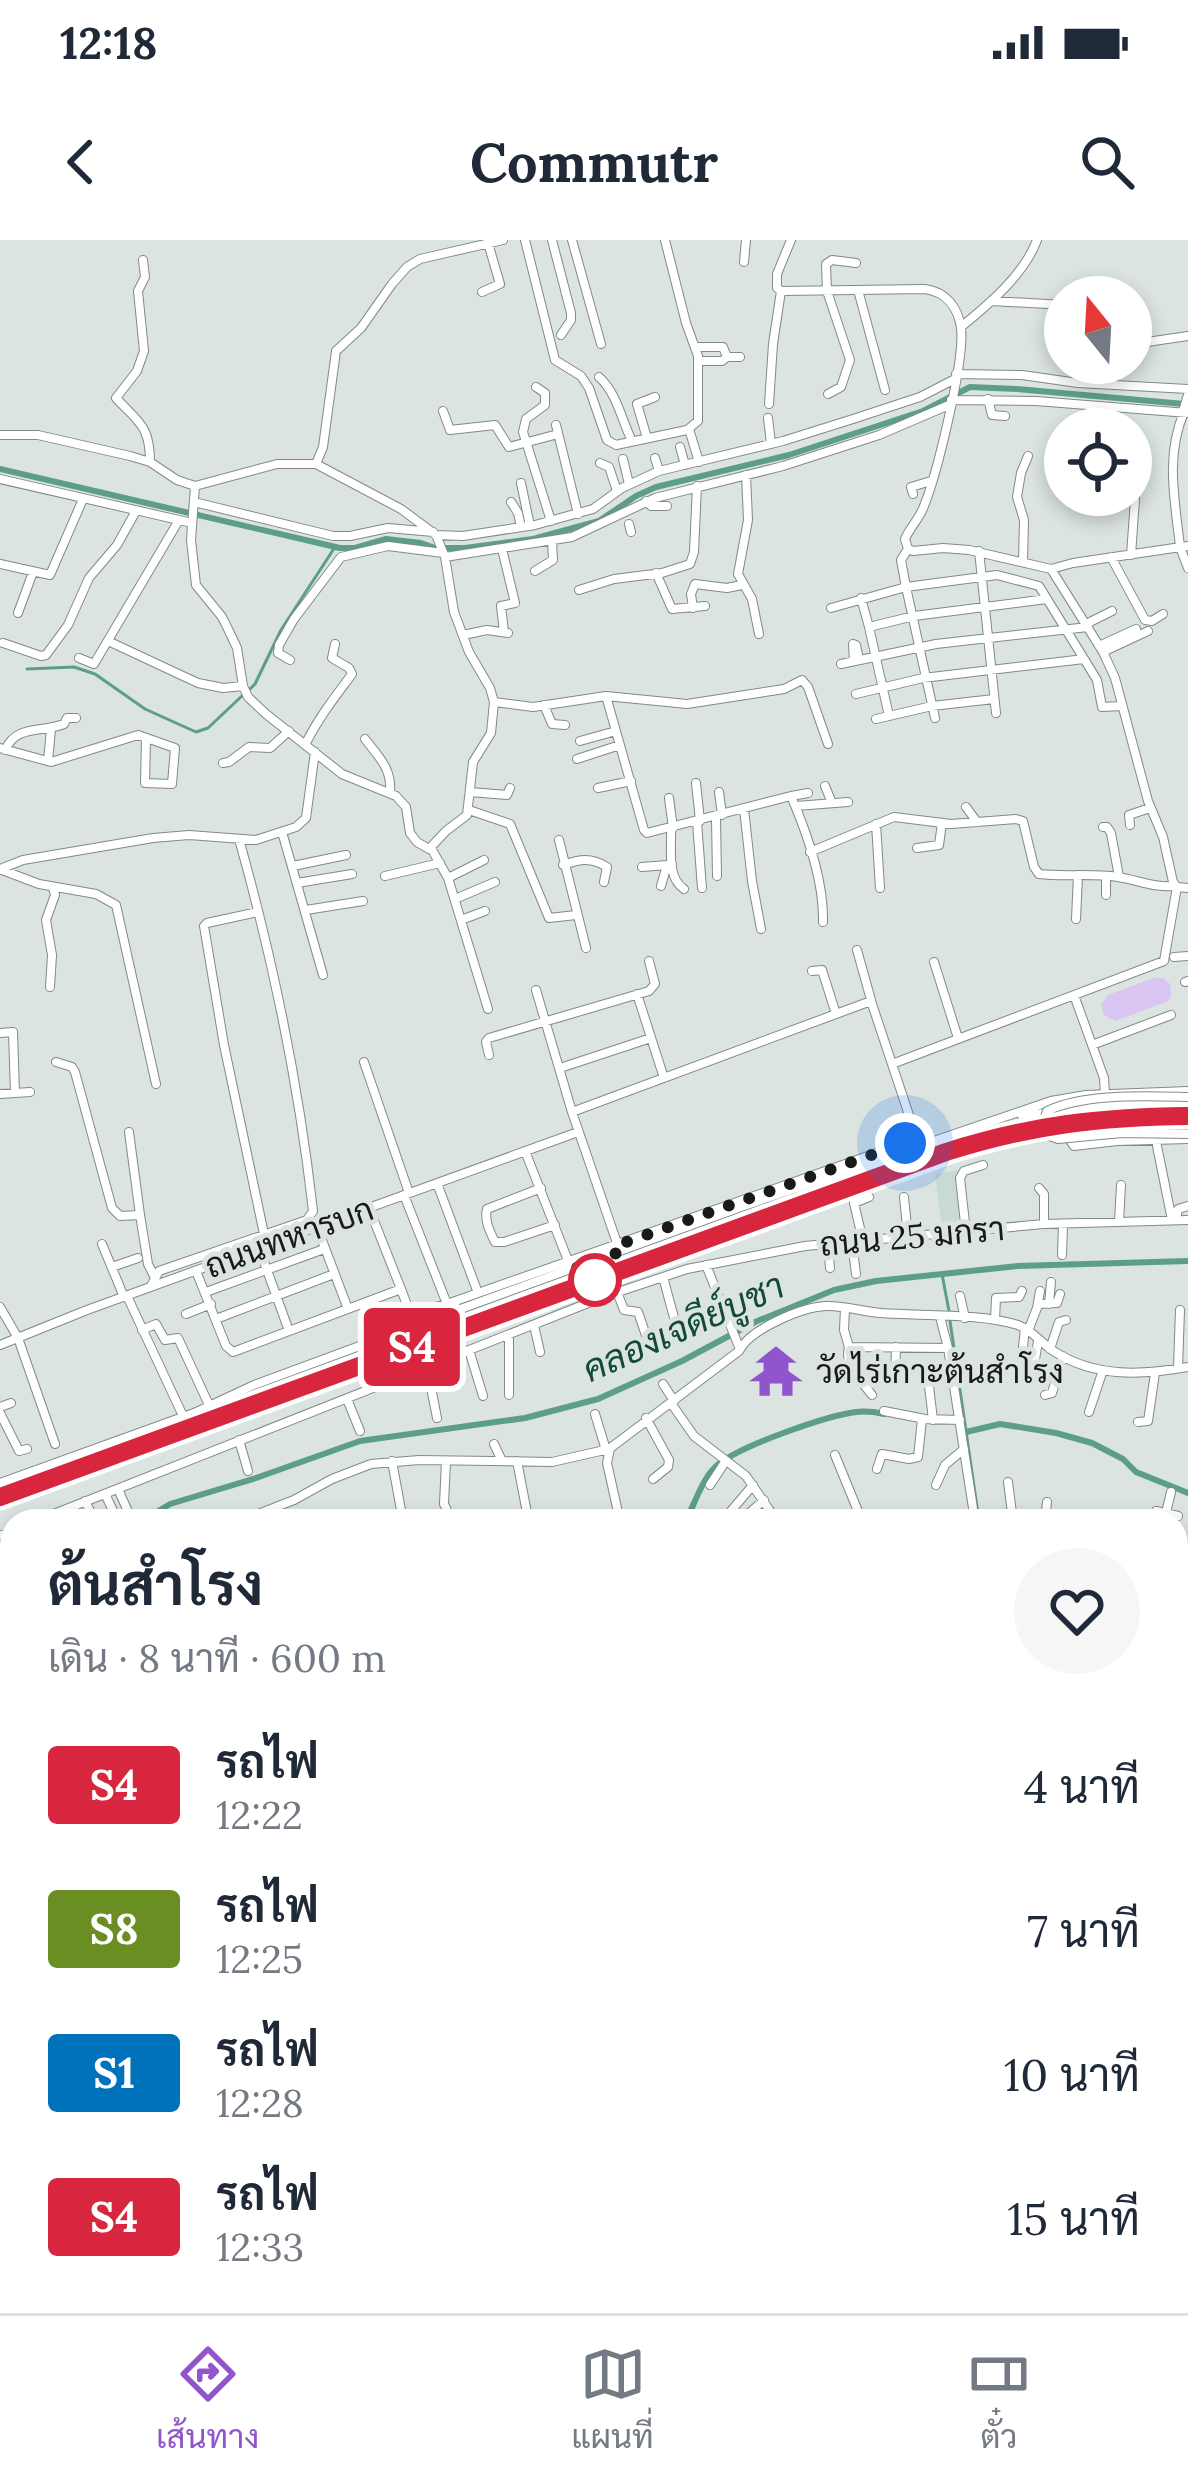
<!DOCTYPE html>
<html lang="th">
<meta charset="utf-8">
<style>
:root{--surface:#fff;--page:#f6f6f7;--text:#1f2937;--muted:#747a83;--line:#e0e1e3;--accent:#9055cc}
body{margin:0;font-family:Lora,Sarabun,serif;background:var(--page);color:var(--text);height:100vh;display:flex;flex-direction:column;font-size:45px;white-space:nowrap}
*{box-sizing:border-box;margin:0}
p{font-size:39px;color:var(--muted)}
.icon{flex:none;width:66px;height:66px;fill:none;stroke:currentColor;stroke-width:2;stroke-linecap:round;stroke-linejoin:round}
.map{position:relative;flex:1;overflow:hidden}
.details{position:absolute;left:0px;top:1269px;width:1188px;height:804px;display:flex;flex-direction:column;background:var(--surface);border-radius:36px 36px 0 0;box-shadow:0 6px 18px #0003}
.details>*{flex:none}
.badge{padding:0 24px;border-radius:9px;font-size:42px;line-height:78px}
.needle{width:78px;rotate:342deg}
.controls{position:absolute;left:1044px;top:36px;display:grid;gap:24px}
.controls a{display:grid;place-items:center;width:108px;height:108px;border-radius:50%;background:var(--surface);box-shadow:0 6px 18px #0003;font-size:60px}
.you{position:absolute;width:60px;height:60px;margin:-30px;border:9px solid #fff;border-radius:50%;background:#1a73e8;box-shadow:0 0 0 18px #1a73e833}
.map>.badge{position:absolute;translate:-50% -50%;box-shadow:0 0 0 6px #fff}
.round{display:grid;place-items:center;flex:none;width:126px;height:126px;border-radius:63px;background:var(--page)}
.overview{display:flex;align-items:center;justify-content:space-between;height:204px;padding:0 48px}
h1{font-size:57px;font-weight:700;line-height:90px}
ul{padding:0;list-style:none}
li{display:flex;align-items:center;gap:36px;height:144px;padding:0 48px}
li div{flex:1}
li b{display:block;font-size:45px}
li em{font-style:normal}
li .badge{min-width:132px;font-weight:700;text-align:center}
.status{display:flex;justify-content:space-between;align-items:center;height:84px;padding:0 60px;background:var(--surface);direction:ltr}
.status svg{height:33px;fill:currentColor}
header{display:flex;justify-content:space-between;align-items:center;height:156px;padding:0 48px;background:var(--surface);font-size:54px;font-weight:700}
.tab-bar{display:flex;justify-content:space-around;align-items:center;height:168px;border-top:3px solid var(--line);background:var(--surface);font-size:33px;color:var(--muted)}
.tab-bar a{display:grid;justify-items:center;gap:6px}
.tab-bar .current{color:var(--accent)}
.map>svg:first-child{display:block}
.built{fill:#c9dad3}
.garden{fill:#d8c5f2}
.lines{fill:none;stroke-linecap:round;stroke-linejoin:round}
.stream{stroke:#5d9e86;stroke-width:3}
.canal{stroke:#5d9e86;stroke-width:6}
.minor-casing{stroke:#828a87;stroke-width:10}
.major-casing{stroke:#828a87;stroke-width:14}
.highway-casing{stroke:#828a87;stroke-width:16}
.minor{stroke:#fff;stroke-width:8}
.major{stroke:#fff;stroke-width:10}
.highway{stroke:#fff;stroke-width:14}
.rail{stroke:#2e322f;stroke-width:3;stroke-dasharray:21 21;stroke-linecap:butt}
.minor-bridge-casing{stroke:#828a87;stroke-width:10;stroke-linecap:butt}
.minor-bridge{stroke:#fff;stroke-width:8}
.line-casing{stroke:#fff;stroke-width:27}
.line{stroke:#d7263d;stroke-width:18}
.walk{stroke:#171a18;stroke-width:12;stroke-dasharray:0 21.6}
.stop-dot{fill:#fff;stroke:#d7263d;stroke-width:6}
.labels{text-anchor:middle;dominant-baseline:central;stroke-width:10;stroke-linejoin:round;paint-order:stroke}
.street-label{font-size:33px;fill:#171a18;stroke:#dbe4e0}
.poi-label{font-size:33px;fill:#171a18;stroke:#dbe4e0;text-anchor:start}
.water-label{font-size:36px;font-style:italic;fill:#124938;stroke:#dbe4e0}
</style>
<div class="status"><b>12:18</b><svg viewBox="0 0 49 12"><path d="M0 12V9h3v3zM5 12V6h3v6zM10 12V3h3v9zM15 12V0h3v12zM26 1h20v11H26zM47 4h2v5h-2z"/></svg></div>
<header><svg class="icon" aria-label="back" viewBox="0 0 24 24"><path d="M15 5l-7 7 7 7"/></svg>Commutr<svg class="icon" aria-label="search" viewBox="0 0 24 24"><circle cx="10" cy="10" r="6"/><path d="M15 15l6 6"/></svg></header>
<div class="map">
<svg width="1188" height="2073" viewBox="0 0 1188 2073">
<rect width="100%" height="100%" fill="#dbe4e0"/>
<path class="built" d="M 1158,864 L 1188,865 L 1188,884 L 1146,882 L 1058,890 L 1013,897 L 910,929 L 632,1033 L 635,1043 L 553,1073 L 547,1065 L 534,1066 L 0,1263 L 0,1246 L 253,1149 L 738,972 L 810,949 L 922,906 L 991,883 L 1096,867 Z
M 957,930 L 964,987 L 942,989 L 935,934 Z"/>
<path class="garden" d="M 1153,738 L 1163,738 L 1170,744 L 1171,755 L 1168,761 L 1115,781 L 1104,775 L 1101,765 L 1108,755 Z"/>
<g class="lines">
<path class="stream" d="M 27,429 L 74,427 L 95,434 L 145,469 L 196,492 L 208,488 L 243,455
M 250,449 L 255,444 L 281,390 L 335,307
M 942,1034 L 949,1071
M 950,1081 L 979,1281
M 1176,1561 L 1188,1557
M 1096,2061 L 1099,2073"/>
<path class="canal" d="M 0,229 L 340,308 L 355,308 L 386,299 L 421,303 L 435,308 L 465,308 L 533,299 L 599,281 L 636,256 L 656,247 L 789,215 L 923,171 L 970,147 L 1017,149 L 1184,164
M 966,1192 L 1000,1184 L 1056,1193 L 1092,1203 L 1123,1219 L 1136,1232 L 1188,1253
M 142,1281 L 170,1264 L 256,1238 L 360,1201 L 525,1178 L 598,1159 L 682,1121 L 755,1082 L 834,1050 L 876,1041 L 1018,1026 L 1188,1021
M 686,1281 C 695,1263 703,1235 720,1223 C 744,1205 825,1176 856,1172 C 865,1171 875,1172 884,1174
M 0,1444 L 12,1424"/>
<g class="minor-casing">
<path id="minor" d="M 525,0 L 555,120 L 581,136 L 589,148 L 607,200 L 616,205 L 687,190 L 698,181 L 698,116 L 686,83 L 665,0
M 552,0 L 571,73 L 571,80 L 561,95
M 572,0 L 601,104
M 791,0 L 777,34 L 777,48 L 781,51 L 925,49 C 946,52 958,67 961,88 C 965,120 937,234 924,266 C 920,278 910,287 905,299 L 908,309 L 913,311 L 943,308 L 969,310 L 1051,329 L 1073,323 L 1188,306
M 143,20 L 145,37 L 138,51 L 144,111 L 137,131 L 116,158 C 138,182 150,185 150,222
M 744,22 L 746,0
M 858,50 L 885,150
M 482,52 L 500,44 L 488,3
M 991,61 L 1065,65
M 961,87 C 989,64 1024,35 1037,0
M 1143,87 L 1144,98 L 1147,102 L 1188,96
M 695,107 L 723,107 L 727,117 L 740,117
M 699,121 L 722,121 L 727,117
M 956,134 L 1022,135 L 1078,143 L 1188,149
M 599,137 C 617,153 621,179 632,201
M 536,147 L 545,153 L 545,165 L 526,179 L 523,192 L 551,281
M 828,154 L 841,147 L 850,120 L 827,51 L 826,24 L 832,20 L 856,23
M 988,159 L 992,175 L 1005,176
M 951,160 L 1036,161 L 1188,173
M 769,164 L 773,104 L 781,51
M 443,171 L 450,190 L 495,185 L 509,207 L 558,194
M 1183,171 L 1188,155
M 768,178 L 771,204
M 556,185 L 578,274
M 689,189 L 699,222
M 0,195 L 38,195 L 130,216 L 150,222 L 177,240 L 195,246 L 277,224 L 316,224 L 323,207 L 336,111 L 361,88 L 392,44 L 407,27 L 420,19 L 503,0
M 647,198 L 637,164 L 655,157
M 680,207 L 685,225
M 655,218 L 659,231
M 623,219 L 629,244
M 600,223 L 609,227 L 617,251
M 316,224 L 401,269 L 436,295 L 463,296 L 535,285 L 593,269 L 622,248 L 659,231 L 783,201 L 853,179 L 920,157 L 955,139
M 746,235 L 748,280 L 738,334 L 752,359 L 759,394
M 0,239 L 192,283
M 521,243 L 530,286
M 1131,245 L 1135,259 L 1131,315
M 195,246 L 191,300 L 196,345 L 222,377 L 229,391 L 237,408 L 243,446 L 248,457 L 266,474 L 342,534 L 396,556 L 406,567 L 410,593 L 417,602 L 429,609 L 446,591 L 467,575 L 473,522 L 491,493 L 494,462 L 490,448 L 469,412 L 454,372 L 445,317 L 436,295
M 913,254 L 911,247 L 931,241
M 646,261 L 651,266 L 667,266
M 194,262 L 333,296 L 350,296 L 388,288 L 433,292
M 511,262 L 518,273 L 521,287
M 629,284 L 631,292
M 1180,307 C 1175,260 1165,217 1184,172
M 1180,307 L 1188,328
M 502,309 L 515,363 L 501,366 L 504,392
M 979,311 L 996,473
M 445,317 L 572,297 L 655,258 L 783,226 L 879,195 L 949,165
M 1111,317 L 1145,380 L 1152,381 L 1163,374
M 1023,321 L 1024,280 L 1017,257 L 1021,233 L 1028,216
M 0,324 L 50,335 L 83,259
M 1051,329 L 1103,412 L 1115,438 L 1148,561 L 1163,597 L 1173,642 L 1177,647 L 1188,648
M 535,331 L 553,320 L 552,301
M 656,333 L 672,369 L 705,366
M 579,350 L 614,339 L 662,333 L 690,324 L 694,312 L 697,246
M 861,358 L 869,387
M 693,368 L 691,354 L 695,344 L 727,348 L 742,345
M 831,368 L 906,347 L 901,320 L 908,309
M 18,373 L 33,332
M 1086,384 L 1112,371
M 463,395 L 487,390 L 508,393
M 108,401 L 198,443 L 223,448 L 243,446
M 3,403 L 41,416 L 46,415 L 68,385 L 89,338 L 117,305 L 136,271
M 1099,406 L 1136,389
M 1103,412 L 1148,391
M 79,418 L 94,424 L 179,280
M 290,420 L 278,413 L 279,405 L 294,379 L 341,317 L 388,306 L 443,313
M 854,421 L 853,404 L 856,405 L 859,420
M 841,424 L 936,404 L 1088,387
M 856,454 L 923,438 L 1084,419
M 606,456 L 687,464 L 784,449 L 802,440 L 808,447 L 828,504
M 494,462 L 533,467 L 606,456 L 644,590 L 647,593 L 791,556 C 807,593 824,641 823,682
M 544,465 L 552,484 L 565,485
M 889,476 L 869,387 L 914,376 L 1047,359
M 935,478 L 906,347 L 997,335 L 1039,346 L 1097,440 L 1102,467 L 1122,466
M 876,479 L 932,466 L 994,459
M 365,499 C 379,517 392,529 390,552
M 580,501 L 616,491
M 306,503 C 319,477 335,457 352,434 L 349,428 L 332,418 L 335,404
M 0,508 L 51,522 L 138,495 L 175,508 L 172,544 L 145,543 L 146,498
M 5,510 C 17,484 41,493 64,484 L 67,478 L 76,478
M 577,519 L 620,505
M 48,521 L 51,489
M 223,523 L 229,522 L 249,507 L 270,508 L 289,491
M 696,543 L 700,581
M 825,546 L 832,563
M 598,548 L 631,541
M 470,552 L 507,555 L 510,548
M 719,552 L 722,575
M 791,556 L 808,553
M 669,558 L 673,588
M 796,566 L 848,562
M 966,567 L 977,582
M 744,569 L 752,641 L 761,689
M 469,570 L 510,584 L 549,678 L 576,675
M 716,578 L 717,636
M 697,582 L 702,648
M 876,584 L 880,648
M 1130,585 L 1129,575 L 1150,568
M 1103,587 L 1107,587 L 1111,593 L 1119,637
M 671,588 C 672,608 666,637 684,649
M 282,592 L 323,735
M 559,600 L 586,708
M 431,608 L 448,638 L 488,769
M 917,608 L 939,605 L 942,583
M 810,612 L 894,577 L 951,584 L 1016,579 L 1023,581 L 1034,627 L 1039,634 C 1065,637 1091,633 1118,637 C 1138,640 1154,648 1175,646
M 563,625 C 580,619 591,617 607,627 L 604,642
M 293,626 L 346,615
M 642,627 L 667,625
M 0,629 L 23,620 L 153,598 L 189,595 L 256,600 L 296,587 L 306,578 L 315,512
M 2,630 L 39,644 L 96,654 L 116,665 L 156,844
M 385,636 L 440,623
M 1106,636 L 1106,655
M 448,638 L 484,620
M 297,643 L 352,634
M 661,646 L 667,625 L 672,624
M 455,659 L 495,642
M 306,670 L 363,661
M 258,672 L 207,683 L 204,686 L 224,805 L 264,994
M 1076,679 L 1078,635
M 461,680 L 485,671
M 857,710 L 871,760
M 1174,717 L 1188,716
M 934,722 L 958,798
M 812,731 L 822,730 L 836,774
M 1185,742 L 1188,741
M 50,747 L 52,715 L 46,680 L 55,655 L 53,647
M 536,750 L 572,872 L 618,1006
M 637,754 L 664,838
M 1074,755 L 1104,838 L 1105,853
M 0,793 L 13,792 L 15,853
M 1092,805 L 1171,775
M 489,815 L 486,802 L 489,798 L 649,751 L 655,744 L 649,721
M 56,822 L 72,827 L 75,832 L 112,968 L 120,976 L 140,975 L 148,1024 L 155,1038
M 364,822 L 409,953
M 892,824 L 1164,721 L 1177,647
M 560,828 L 651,798
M 0,854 L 30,852
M 1022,876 L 1127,862 L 1188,861
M 1188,889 L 1073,893 L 1069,899 L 1074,906 L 1117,901 L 1188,899
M 129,892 L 140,975
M 1157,906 L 1172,980
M 525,911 L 569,1023
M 437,943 L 478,1053
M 541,948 L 487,969 C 484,980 490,992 495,1002 L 504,1002 L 555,985
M 1039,948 L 1044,954 L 1044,984
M 404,955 L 447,1064
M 904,957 L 908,997
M 369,968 L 401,1049
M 1176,980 L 1178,969 L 1188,966
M 1119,982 L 1121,945
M 317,987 L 348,1069
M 966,992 L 960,938 L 964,931 L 983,925
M 863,1001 L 854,963 L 869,957
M 852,1002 L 856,1034
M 102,1004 L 124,1057
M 828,1004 L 830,1028
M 259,1008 L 289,1091
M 1062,1015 L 1063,984
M 706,1025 L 739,1107
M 112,1027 L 138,1018
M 196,1031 L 226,1106 L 233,1112 L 401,1049 L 410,1073 L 447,1064 L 905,903 L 911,898 L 914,890 L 871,761 L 572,872
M 663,1037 L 676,1085
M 151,1046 L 159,1031 L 307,980 L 313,971 C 299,846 273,720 239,599
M 206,1052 L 324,1009
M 617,1052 L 624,1070 L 638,1072 L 649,1104
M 127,1056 L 183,1176
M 960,1056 L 965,1078
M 1038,1064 L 1057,1063 L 1060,1054
M 1049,1064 L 1051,1042
M 0,1067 L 18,1098 L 55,1204
M 845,1068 L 844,1090 L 849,1107 L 948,1108
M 186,1074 L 211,1064
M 940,1077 L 948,1108 L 975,1281
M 216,1079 L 334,1034
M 995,1080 L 996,1058 L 1019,1057 L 1022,1051
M 534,1085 L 540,1112
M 142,1090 L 156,1084 L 165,1100 L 178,1098 L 209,1165
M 1028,1091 L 1037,1068 L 1040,1051
M 509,1095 L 509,1155
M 0,1105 L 87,1070 L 578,892
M 849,1107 C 844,1127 861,1140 872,1155
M 1023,1107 L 1025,1088
M 1050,1109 L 1059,1082 L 1066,1080
M 469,1110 L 483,1156
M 427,1127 L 437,1178
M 1178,1128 L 1180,1070
M 1026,1137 L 1033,1132 L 1038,1101
M 895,1141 L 896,1107
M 663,1144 L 674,1161
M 929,1146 L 933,1180
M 1045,1155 L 1052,1153 L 1063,1116
M 347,1159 L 360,1191
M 671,1163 L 694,1196 L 746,1236 L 777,1281
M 0,1167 L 11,1163
M 884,1171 L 925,1179 L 960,1180
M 1089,1172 L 1103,1130
M 0,1173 L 19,1211 L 27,1209
M 595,1174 L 606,1210
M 646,1178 L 669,1220 L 668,1227 L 653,1239
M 1138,1182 L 1148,1181 L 1155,1133
M 239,1200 L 248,1231
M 494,1204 L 502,1221
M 610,1209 L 607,1223 L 620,1281
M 835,1215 L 862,1281
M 392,1221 L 403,1281
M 446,1221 L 444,1264 L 452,1281
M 517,1221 L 528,1278
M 877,1229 L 882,1214 L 909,1219 L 918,1217 L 922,1179
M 1008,1242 L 1013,1281
M 0,1243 L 194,1173 L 254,1145 L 411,1087 L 744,966 L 1051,861 L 1086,855 L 1188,851
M 710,1245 L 725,1222
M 936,1245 L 945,1225 L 964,1209
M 118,1249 L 130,1276
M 105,1254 L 118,1281
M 85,1261 L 95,1281
M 1156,1271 L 1178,1276
M 746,1276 L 764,1260
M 36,1281 L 606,1056 L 687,1029 L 805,1006 L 1044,984 L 1188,980
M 240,1281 L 294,1260 L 332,1239 L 371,1224 L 419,1220 L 552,1222 L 609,1209 L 739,1111 C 750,1089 802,1067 826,1066 C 844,1065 863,1072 881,1073 C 921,1076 980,1073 1018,1085 C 1032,1090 1042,1104 1055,1112 C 1096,1138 1143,1135 1188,1127
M 491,1281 L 501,1281
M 726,1281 L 731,1271 L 753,1245
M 1045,1281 L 1047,1262
M 1164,1281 L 1171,1252
M 2,1295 L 12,1305
M 1176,1397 L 1188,1398
M 0,1462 L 12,1467
M 1176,1502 L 1188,1498
M 0,1506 L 12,1520
M 1176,1529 L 1188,1527
M 1176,1539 L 1188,1535
M 2,1571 L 12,1560
M 9,1626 L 12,1627
M 0,1633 L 12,1645
M 0,1700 L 5,1710
M 1178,1804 L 1177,1780 L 1183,1768
M 0,1805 L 12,1812
M 0,1814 L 12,1820
M 1176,1835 L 1188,1831
M 0,1849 L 12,1836
M 1176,1864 L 1188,1860
M 1,1905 L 12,1902
M 1176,1943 L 1185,1943 L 1188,1958
M 1176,2003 L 1179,2023
M 171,2061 L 178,2073
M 286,2061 L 295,2073
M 595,2061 L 609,2073
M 706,2061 L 711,2073
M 1007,2061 L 1008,2073
M 1157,2061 L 1159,2073
M 10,2066 L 14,2073
M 46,2073 L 68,2061
M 81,2073 L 105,2061
M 123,2073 L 146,2061
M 180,2073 L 202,2061
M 471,2073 L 475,2061
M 659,2073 L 661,2072
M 762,2073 L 801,2061"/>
</g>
<g class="major-casing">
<path id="major" d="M 0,1718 L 12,1716
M 204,2073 L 225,2061
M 268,2073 L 287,2061"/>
</g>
<g class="highway-casing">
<path id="highway" d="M 1176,1697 L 1188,1695
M 1176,1713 L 1188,1712
M 220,2073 L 240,2061
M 251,2073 L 270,2061"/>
</g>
<use href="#minor" class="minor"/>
<use href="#major" class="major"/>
<use href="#highway" class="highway"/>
<path class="rail" d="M 0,1257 L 946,912 C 1031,885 1100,877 1188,876"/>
<g class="minor-bridge-casing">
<path id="minor-bridge" d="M 1188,857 C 1147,856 1084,853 1047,871 L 1042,885 L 1047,895 L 1058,899 L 1122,893 L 1188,894"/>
</g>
<use href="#minor-bridge" class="minor-bridge"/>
</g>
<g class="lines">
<g class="line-casing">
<path id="line" d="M 0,1257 L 946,912 C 1031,885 1100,877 1188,876"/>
</g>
<use href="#line" class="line"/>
<path class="walk" d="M 595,1040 L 576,1027 L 620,1012 L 618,1005 L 905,903"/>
</g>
<defs>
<g id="temple-bare" transform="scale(4.14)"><path d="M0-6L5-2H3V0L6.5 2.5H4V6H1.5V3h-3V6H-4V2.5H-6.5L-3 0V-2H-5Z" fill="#9055cc" stroke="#dbe4e0" stroke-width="2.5" paint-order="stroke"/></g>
</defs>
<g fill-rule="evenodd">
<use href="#temple-bare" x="776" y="1131"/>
</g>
<circle class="stop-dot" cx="595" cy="1040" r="24"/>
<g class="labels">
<g class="street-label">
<text transform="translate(912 996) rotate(-5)">ถนน 25 มกรา</text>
<text transform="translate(289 997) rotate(-20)">ถนนทหารบก</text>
</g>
<g class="poi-label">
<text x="816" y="1131">วัดไร่เกาะต้นสำโรง</text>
</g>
<g class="water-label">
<text transform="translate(683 1087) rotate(-24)">คลองเจดีย์บูชา</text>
</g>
</g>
</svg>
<div class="controls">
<a><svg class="needle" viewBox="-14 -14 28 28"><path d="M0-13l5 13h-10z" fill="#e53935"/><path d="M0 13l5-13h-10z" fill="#747a83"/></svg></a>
<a><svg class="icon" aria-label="locate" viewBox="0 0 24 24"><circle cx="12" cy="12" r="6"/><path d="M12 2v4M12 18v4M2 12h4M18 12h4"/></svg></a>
</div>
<div class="you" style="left:905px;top:903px"></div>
<b class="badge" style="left:412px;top:1107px;background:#d7263d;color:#fff">S4</b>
<section class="details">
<div class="overview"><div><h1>ต้นสำโรง</h1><p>เดิน · 8 นาที · 600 m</p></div><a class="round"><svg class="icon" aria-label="heart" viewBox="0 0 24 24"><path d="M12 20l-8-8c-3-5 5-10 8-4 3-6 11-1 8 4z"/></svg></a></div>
<ul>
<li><span class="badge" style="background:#d7263d;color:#fff">S4</span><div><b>รถไฟ</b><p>12:22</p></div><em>4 นาที</em></li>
<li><span class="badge" style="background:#6b8e23;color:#fff">S8</span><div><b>รถไฟ</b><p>12:25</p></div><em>7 นาที</em></li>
<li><span class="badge" style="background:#0072bc;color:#fff">S1</span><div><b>รถไฟ</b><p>12:28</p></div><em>10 นาที</em></li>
<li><span class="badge" style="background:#d7263d;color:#fff">S4</span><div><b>รถไฟ</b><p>12:33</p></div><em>15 นาที</em></li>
</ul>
</section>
</div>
<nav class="tab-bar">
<a class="current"><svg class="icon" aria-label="directions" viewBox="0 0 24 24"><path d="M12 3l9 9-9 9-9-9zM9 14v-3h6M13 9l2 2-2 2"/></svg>เส้นทาง</a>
<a><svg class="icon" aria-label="map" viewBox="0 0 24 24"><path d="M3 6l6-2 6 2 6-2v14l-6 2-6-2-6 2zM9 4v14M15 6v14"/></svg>แผนที่</a>
<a><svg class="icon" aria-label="tickets" viewBox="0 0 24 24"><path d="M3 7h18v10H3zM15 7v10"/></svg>ตั๋ว</a>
</nav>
